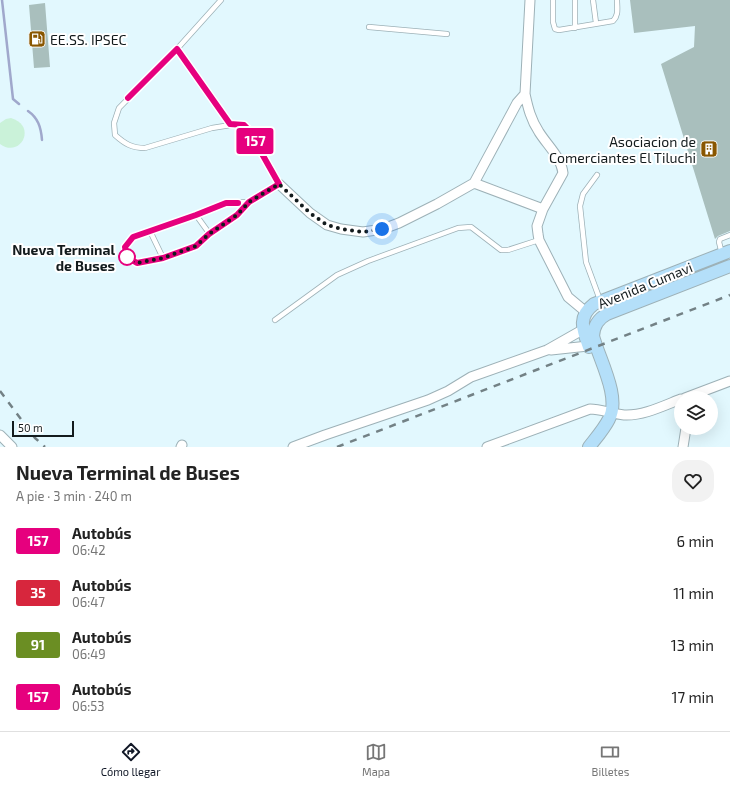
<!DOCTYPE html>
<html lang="es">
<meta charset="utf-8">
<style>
:root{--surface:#fff;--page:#f2f2f2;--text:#222;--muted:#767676;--line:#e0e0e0;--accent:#111827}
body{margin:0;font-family:"Exo 2",sans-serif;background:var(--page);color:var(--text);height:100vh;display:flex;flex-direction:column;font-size:15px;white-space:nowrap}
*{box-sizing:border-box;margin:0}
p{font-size:13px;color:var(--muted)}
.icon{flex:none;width:22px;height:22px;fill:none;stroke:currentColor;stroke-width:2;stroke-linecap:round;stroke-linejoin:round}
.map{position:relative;height:447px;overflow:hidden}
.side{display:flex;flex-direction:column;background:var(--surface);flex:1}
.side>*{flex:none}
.badge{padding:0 8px;border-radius:3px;font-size:14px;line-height:26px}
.fabs{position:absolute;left:674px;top:391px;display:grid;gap:8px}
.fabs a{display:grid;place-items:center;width:44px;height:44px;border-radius:50%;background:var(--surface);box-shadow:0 4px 16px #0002;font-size:20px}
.scale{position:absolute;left:12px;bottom:10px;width:62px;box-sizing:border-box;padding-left:4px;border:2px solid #131b1d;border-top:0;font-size:11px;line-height:14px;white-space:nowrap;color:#131b1d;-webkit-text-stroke:3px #fff;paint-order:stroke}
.you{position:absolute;width:20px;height:20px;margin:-10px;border:3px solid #fff;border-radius:50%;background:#1a73e8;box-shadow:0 0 0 6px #1a73e833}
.map>.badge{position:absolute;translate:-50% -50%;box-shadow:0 0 0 2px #fff}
.round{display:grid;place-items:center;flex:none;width:42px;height:42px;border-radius:16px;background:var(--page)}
.head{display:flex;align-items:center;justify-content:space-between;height:68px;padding:0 16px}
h1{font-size:19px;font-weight:700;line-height:30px}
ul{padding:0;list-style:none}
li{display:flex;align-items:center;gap:12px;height:52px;padding:0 16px}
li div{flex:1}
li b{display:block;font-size:15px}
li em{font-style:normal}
li .badge{min-width:44px;font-weight:700;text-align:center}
.dock{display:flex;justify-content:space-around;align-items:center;height:56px;border-top:1px solid var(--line);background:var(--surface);font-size:11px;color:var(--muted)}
.dock a{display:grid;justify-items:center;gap:2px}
.dock .active{color:var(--accent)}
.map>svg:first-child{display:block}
.green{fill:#caf2d9}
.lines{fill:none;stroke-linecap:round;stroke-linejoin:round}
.stream{stroke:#a0a8cc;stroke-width:2.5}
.building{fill:#a9bfbd}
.lane-casing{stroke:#9db1b7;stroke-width:6}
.street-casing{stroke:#9db1b7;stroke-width:11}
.secondary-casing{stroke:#9db1b7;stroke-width:14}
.lane{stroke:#fff;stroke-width:4.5}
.street{stroke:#fff;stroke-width:9}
.secondary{stroke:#b4dff9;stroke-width:12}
.rail{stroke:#738185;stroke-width:2.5;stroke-dasharray:7 7;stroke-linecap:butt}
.line-casing{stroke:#fff;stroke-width:9}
.line{stroke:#e6007e;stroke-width:6}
.walk{stroke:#131b1d;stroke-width:4;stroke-dasharray:0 7.2}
.stop-dot{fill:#fff;stroke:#e6007e;stroke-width:2}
.labels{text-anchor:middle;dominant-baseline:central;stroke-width:4;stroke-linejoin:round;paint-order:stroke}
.poi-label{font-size:14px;fill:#131b1d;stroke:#fff;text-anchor:start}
.stop-label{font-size:14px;font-weight:bold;fill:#131b1d;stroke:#fff;text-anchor:end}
.street-label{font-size:14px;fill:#131b1d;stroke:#fff}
</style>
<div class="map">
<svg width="730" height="447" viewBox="0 0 730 447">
<rect width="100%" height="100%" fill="#e2f8fe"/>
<path class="green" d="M 11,118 C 38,126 20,159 0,144 L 0,123 L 6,119 Z"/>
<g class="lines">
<path class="stream" d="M 2,0 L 13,99 L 19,104
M 28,111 C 38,118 41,127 42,140"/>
</g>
<path class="building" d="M 630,0 L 730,0 L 730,231 L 718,236 L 715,239 L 661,64 L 694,47 L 695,26 L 634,33 Z
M 45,3 L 50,67 L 34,68 L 29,5 Z"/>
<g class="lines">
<g class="lane-casing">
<path id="lane" d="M 221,0 L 177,49 L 119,108 L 114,123 L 115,135 C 125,144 132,148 145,148 L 212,128 L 237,124 L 244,125 L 248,129 L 279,184 L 249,202 L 237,215 L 209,233 L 196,246 L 163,258 L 137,263 L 127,257 L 125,247 L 133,237 L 196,215 L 226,203 L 249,202
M 553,0 L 553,22 L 555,29 L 559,30 L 613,21 C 619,15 617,8 617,0
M 575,0 L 575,28
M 593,0 L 596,23
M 369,27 L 447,34
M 177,49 L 230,124
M 597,175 L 583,194 L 580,206 L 586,262 L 600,300
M 196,215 L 209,233
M 150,231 L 163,258
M 722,254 L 719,242 L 720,239 L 730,235
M 275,320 L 337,275 L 368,261 L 458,228 L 471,227 L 501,250 L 508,250 L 539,240"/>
</g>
<g class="street-casing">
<path id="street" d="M 525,94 C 528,108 531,120 539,132 C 547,145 561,157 563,173 L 543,209 L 537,226 L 538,234 L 539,240 L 568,297 L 586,312
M 474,183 L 543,209
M 279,184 L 310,213 L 327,225 L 341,229 L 363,232 L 383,229 L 399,223 L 437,204 L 474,183 L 517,103 L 525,94 L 530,0
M 551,350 L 588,346
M 685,398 L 730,381
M 0,435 L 12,447
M 181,447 L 182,445
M 293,447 L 325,435 L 428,400 L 448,391 L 471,377 L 547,350 L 584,329
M 487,447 L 590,409 C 601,409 612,414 624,415 C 643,416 663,406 681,399
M 683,447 L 686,428"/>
</g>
<g class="secondary-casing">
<path id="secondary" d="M 589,347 C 583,330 577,317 594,304 L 730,251
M 589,447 C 596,438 604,429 609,419 C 621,397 599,359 593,336 C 594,325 598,319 607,314 L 730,266"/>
</g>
<use href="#lane" class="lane"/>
<use href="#street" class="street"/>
<use href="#secondary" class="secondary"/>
<path class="rail" d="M 0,391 L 35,438 L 45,447
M 337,447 L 730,295"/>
</g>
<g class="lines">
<g class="line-casing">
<path id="line" d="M 128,98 L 177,49 L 230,124 L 244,125 L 248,129 L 279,184 L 249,202 L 237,215 L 209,234 L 196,246 L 163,258 L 137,263 L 127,257 L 125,247 L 133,237 L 196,215 L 226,203 L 238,203"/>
</g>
<use href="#line" class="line"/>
<path class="walk" d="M 127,257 L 137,263 L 163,258 L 196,246 L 209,234 L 237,215 L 249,202 L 279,184 L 310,213 L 327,225 L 341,229 L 363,232 L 382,229"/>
</g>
<defs>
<g id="fuel-square" transform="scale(0.9)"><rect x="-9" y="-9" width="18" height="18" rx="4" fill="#895600" stroke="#fff"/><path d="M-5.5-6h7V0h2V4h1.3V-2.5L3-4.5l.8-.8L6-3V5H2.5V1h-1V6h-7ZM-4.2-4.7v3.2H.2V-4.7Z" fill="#fff"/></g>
<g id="building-square" transform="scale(0.9)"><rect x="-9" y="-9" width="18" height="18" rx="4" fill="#895600" stroke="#fff"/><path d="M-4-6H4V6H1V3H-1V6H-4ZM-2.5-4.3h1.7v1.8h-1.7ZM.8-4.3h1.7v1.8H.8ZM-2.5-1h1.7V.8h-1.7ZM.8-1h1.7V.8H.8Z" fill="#fff"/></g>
</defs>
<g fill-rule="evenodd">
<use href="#fuel-square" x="37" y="39"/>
<use href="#building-square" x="709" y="149"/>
</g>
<circle class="stop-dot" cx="127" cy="257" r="8"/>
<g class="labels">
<g class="poi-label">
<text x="50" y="39">EE.SS. IPSEC</text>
<text x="696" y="141" text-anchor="end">Asociacion de<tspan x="696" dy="16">Comerciantes El Tiluchi</tspan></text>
</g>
<g class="stop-label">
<text x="115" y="249">Nueva Terminal<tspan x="115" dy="16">de Buses</tspan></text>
</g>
<g class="street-label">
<text transform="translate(645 285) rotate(-22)">Avenida Cumavi</text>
</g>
</g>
</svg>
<div class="fabs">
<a><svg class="icon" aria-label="layers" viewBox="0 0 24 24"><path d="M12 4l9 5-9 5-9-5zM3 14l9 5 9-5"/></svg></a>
</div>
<div class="scale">50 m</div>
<div class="you" style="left:382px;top:229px"></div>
<b class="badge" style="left:255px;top:141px;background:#e6007e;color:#fff">157</b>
</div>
<section class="side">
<div class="head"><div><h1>Nueva Terminal de Buses</h1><p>A pie · 3 min · 240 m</p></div><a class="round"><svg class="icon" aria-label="heart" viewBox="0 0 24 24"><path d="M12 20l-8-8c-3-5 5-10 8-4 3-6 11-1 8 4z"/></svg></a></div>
<ul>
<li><span class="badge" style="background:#e6007e;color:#fff">157</span><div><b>Autobús</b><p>06:42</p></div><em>6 min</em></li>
<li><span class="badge" style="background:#d7263d;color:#fff">35</span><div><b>Autobús</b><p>06:47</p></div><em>11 min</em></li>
<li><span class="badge" style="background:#6b8e23;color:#fff">91</span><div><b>Autobús</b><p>06:49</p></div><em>13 min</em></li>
<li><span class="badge" style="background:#e6007e;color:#fff">157</span><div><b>Autobús</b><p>06:53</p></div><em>17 min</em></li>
</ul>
</section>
<nav class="dock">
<a class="active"><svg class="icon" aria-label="directions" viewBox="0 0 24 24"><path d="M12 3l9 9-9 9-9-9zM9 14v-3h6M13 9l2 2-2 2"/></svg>Cómo llegar</a>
<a><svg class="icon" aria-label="map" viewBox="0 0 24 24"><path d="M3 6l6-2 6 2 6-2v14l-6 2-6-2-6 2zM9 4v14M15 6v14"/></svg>Mapa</a>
<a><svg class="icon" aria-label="tickets" viewBox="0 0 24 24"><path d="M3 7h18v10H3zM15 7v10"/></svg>Billetes</a>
</nav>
